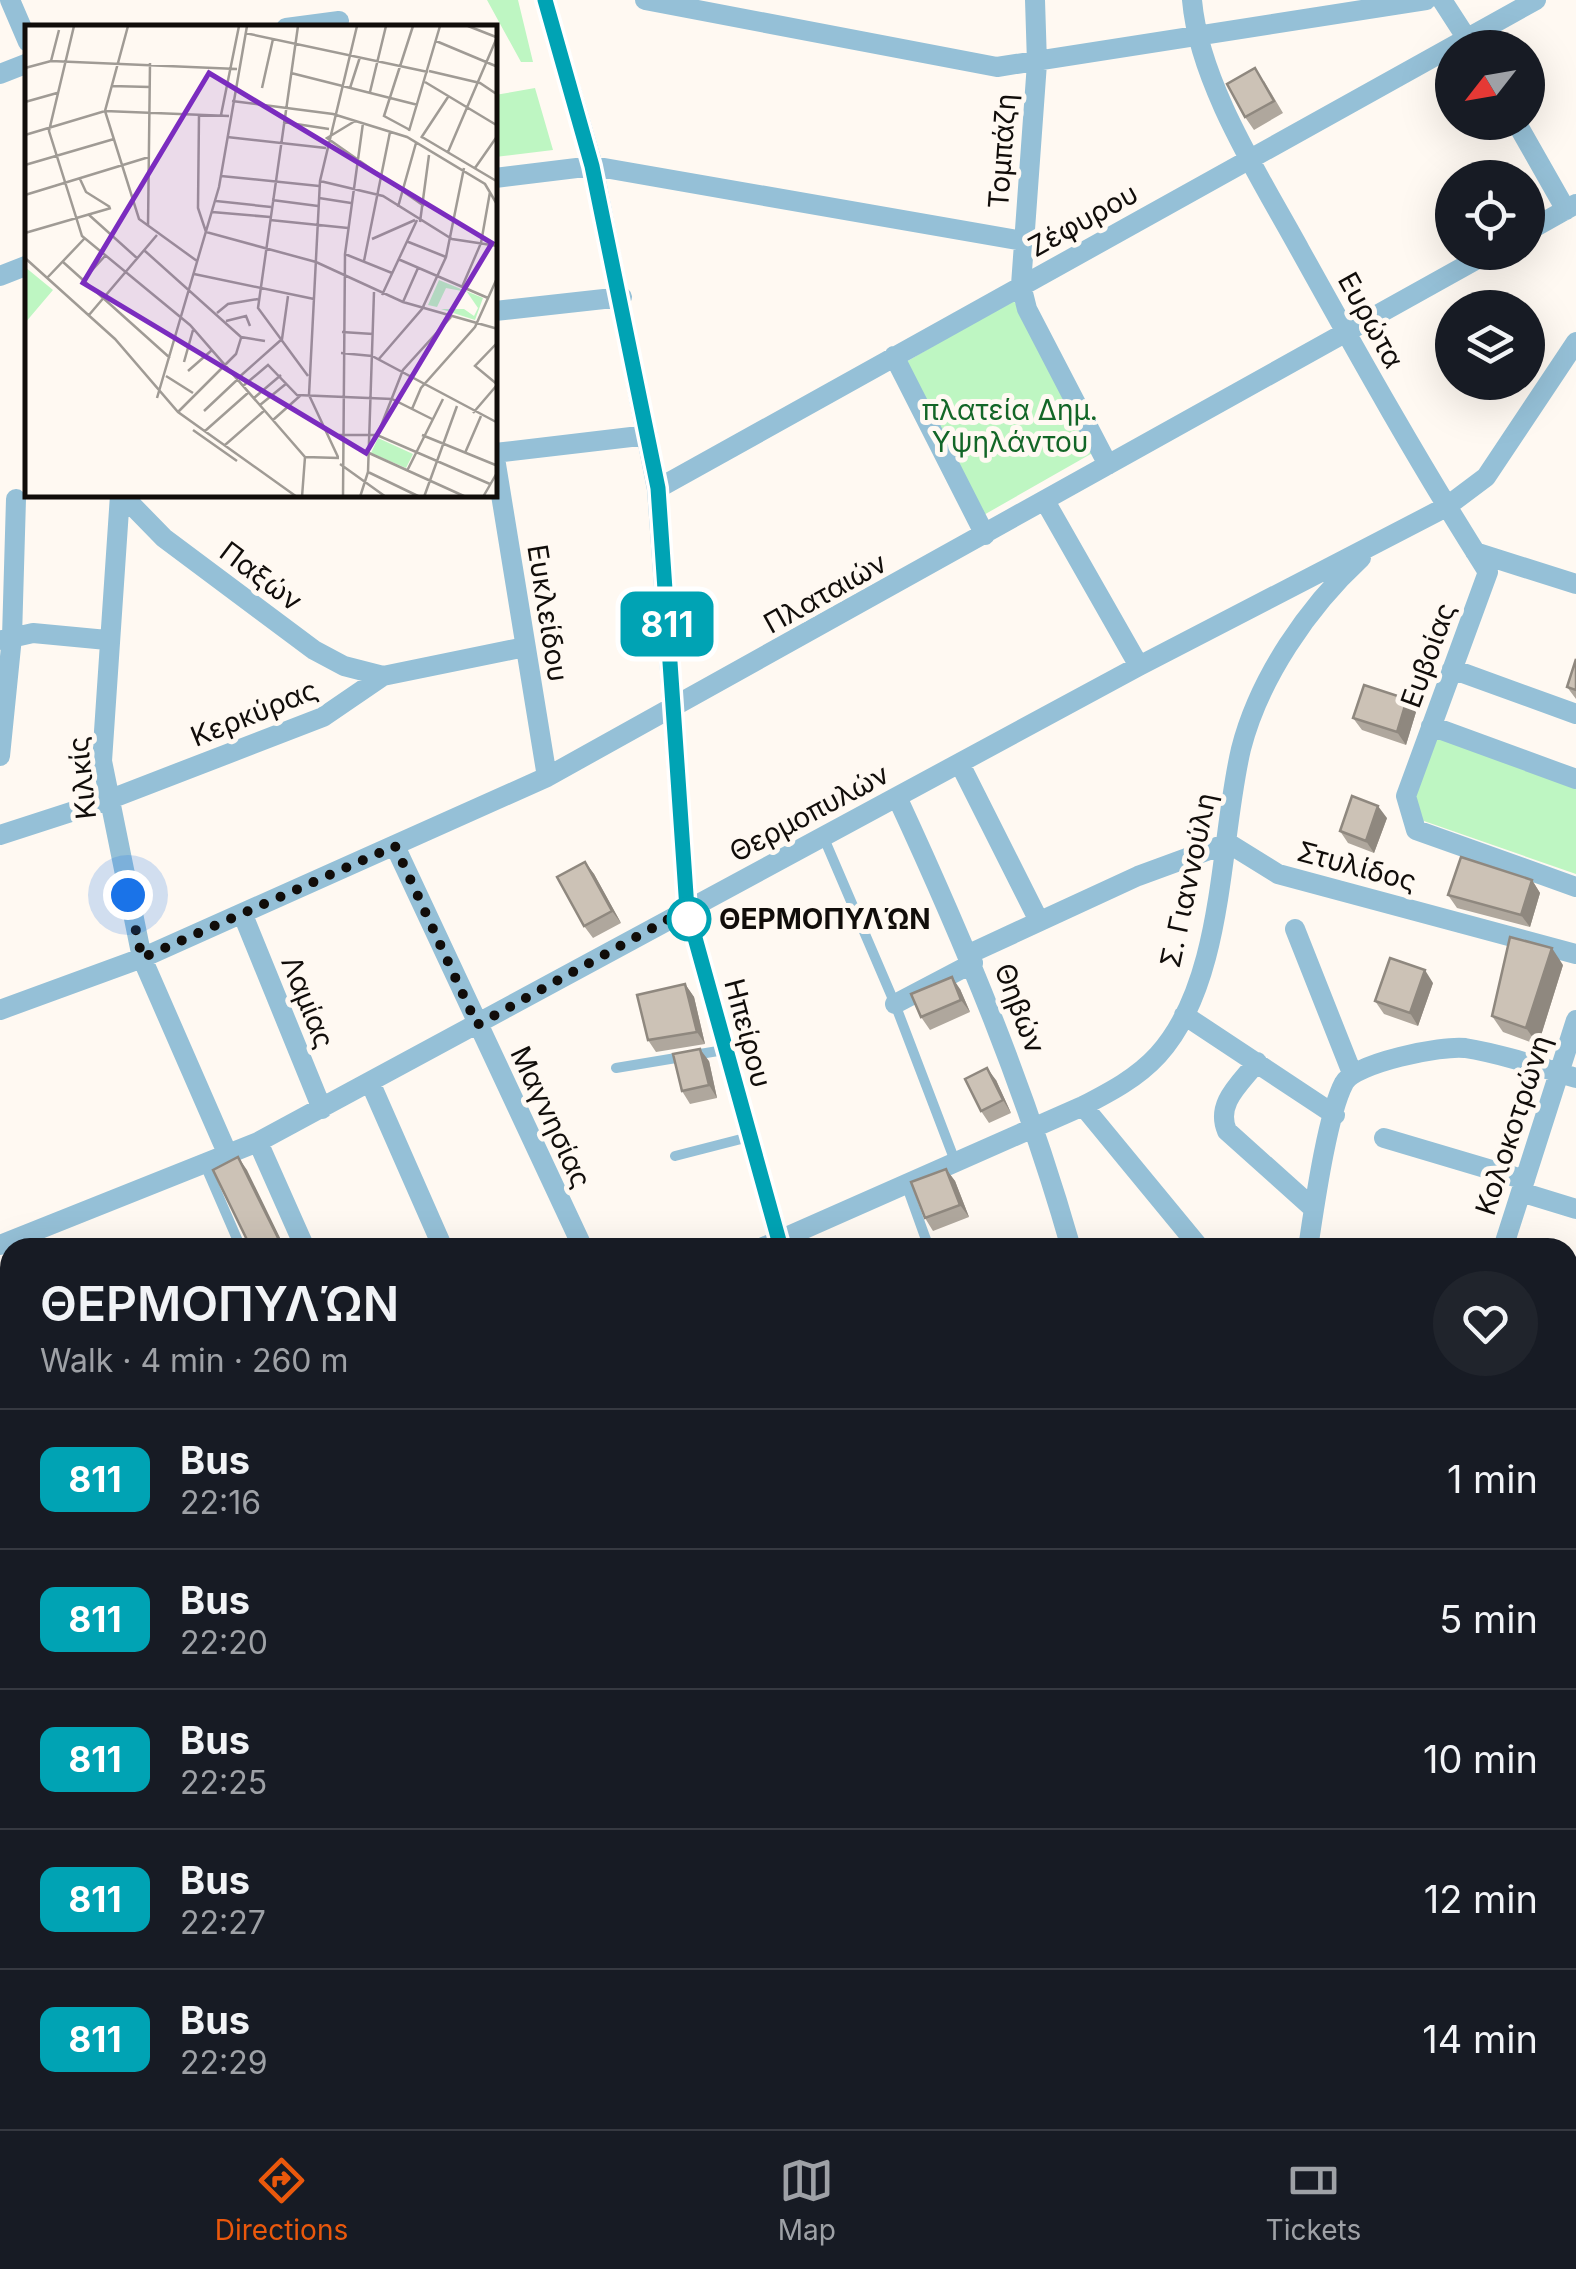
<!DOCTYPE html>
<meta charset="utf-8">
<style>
:root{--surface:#171b24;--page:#20242c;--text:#f1f3f6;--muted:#9ea1a6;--line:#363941;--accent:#ea580c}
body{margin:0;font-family:Inter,sans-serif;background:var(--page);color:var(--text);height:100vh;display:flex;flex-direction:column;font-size:38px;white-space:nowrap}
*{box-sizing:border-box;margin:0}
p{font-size:32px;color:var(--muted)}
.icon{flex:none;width:55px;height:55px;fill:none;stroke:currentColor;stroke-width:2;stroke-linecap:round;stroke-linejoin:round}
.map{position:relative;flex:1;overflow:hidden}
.details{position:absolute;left:0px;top:1238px;width:1578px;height:892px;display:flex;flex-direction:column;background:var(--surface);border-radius:30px 30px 0 0;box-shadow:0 10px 40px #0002}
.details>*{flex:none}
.badge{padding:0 20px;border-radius:15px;font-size:35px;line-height:65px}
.needle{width:65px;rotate:239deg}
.fabs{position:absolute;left:1435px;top:30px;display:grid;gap:20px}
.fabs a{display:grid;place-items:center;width:110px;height:110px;border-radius:50%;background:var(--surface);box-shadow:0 10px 40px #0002;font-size:50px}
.you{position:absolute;width:50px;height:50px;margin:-25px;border:8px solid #fff;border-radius:50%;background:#1a73e8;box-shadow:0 0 0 15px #1a73e833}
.map>.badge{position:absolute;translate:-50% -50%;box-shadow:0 0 0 5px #fff}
.round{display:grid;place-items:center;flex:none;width:105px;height:105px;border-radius:52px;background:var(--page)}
.head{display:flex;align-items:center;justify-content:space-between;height:170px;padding:0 40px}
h1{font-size:48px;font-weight:600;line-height:75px}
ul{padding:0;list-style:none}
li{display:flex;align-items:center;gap:30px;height:140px;padding:0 40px;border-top:2px solid var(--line)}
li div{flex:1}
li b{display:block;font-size:38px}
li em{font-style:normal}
li .badge{min-width:110px;font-weight:700;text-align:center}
.dock{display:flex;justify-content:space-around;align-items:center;height:140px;border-top:2px solid var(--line);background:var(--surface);font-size:28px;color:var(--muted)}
.dock a{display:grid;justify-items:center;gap:5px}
.dock .current{color:var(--accent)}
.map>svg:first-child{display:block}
.green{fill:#bef6c2}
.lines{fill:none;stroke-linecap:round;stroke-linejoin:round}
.lane{stroke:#95c0d7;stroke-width:10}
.street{stroke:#95c0d7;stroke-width:20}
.secondary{stroke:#5fa2c4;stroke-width:30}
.wall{fill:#afa79d}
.shaded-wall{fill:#8f887f}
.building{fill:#ccc2b6;stroke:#8f887f;stroke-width:2.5}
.line-casing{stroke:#fff;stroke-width:22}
.line{stroke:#00a3b4;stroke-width:15}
.walk{stroke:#110d0a;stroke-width:10;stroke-dasharray:0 18}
.stop-dot{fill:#fff;stroke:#00a3b4;stroke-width:5}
.labels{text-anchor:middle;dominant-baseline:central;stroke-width:10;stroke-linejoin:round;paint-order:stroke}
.street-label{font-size:28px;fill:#110d0a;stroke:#fff9f2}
.park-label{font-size:28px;fill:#136627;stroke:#fff9f2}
.stop-label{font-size:28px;font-weight:bold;fill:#110d0a;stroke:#fff9f2;text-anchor:start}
.inset-road{fill:none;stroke:#a09b95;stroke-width:2.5}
.view{fill:#7b2cbf;fill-opacity:0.15;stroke:#7b2cbf;stroke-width:5}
.inset-edge{fill:none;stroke:#110d0a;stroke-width:5}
</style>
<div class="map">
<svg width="1576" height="2129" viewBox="0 0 1576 2129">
<rect width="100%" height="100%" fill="#fff9f2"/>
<path class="green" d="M 487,0 L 518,0 L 533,62 L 521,62 Z
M 535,88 L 553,150 L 495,157 L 495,95 Z
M 1013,299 L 1096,451 L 982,516 L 906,362 Z
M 1437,734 L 1576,784 L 1576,874 L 1421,820 L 1414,797 Z"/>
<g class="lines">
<path class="lane" d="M 823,836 L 895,1004 L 955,1161
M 616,1068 L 724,1050
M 675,1156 L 749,1137
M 205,1165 L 241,1248
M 906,1184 L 929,1248"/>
<path class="street" d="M 10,0 L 28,42
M 545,0 L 593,166 L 657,489 L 687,909 L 781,1248
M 645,0 L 997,67 L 1426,0
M 1035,0 L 1037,63 L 1021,285 L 1027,309 L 1108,465
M 1192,0 C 1199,83 1260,177 1300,250 C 1360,358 1421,467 1488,572 L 1406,796 L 1416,830 L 1576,887
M 1442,0 L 1473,48
M 286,28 L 339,21
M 0,74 L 28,63
M 1516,122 L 1566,210
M 495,178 L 593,166 L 1023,241
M 1528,231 L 1576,204
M 0,276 L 28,265
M 495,311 L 622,297
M 894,356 L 985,535
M 495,453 L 648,435
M 495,458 L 547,777
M 657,489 L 1536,0
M 120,495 L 102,761 L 142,958 L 228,1155
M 122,495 L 164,538 L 314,650 L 344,666 L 383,676
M 1045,501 L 1139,666
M 1475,552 L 1576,584
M 2,640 L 33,633 L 107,640
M 1452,669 L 1576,714
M 1431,726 L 1576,779
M 0,756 L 12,637 L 16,499
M 960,764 L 1039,921
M 897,797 C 966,946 1026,1090 1071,1248
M 0,835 L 108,800 L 323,717 L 383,676 L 525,647
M 395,846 L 583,1248
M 243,915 L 322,1109
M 1295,929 L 1352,1073
M 969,954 L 1138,876 L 1228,843 L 1278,874 L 1576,954
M 895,1004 L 973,963
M 0,1010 L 142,958 L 547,777 L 1490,252
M 1184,1015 L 1335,1115
M 1257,1062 C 1241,1083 1215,1103 1227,1131 L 1314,1209
M 370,1082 L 443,1248
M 1083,1106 L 1200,1248
M 1384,1138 L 1525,1180
M 258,1142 L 305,1248
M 1521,1192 L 1576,1209
M 0,1245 L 258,1142 L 1139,666 L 1446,507 L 1486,477 L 1576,342
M 761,1248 L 1083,1106 C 1110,1092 1137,1078 1158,1055 C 1225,981 1219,842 1241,749 C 1259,678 1308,607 1361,558
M 1308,1248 C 1314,1209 1327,1115 1344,1083 C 1354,1063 1443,1045 1465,1048 C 1502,1054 1540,1067 1576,1078
M 1503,1248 L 1576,1020
M 1568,1338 L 1576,1335
M 1568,1473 L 1576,1470
M 0,1502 L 10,1526
M 0,1563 L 10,1560
M 0,1737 L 10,1760
M 1568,1953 L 1576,1954
M 0,1994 L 10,1991
M 1568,2108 L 1576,2063
M 1482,2120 L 1529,2129
M 97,2129 L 116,2120
M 758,2129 L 773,2120
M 957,2129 L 965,2120
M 1076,2129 L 1077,2120
M 1218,2129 L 1220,2120"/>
<path class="secondary" d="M 1568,1429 L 1576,1427
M 0,1947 L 10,1943
M 301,2120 L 306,2129
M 1353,2129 L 1354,2120"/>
</g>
<path class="wall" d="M 1264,81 L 1283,113 L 1254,130 L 1245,117 Z
M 1576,659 L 1576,699 L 1567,687 Z
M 1416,712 L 1406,745 L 1362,730 L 1353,718 Z
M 1387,818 L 1374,853 L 1348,843 L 1340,831 Z
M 585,862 L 594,874 L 621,923 L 593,938 L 584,926 Z
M 1532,880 L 1540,893 L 1530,927 L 1457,908 L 1448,895 Z
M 1563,965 L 1538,1045 L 1503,1032 L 1492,1016 Z
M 1433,983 L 1418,1026 L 1384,1014 L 1375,1001 Z
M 685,984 L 694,997 L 705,1044 L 656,1052 L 648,1040 Z
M 960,989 L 970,1012 L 930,1030 L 921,1017 Z
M 709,1061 L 717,1098 L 690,1104 L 682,1091 Z
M 996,1080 L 1011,1113 L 989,1123 L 981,1111 Z
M 946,1169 L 955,1181 L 969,1217 L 933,1231 L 925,1218 Z
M 1576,1472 L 1576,1532 L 1568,1519 Z"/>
<path class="shaded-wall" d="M 1407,699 L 1416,712 L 1406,745 L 1397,732 Z
M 1378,806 L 1387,818 L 1374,853 L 1366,841 Z
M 585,862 L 594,874 L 621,923 L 612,911 Z
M 1532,880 L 1540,893 L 1530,927 L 1521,915 Z
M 1552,948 L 1563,965 L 1538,1045 L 1526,1028 Z
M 1425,970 L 1433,983 L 1418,1026 L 1410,1013 Z
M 952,977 L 960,989 L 970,1012 L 961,1000 Z
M 685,984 L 694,997 L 705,1044 L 697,1032 Z
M 700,1049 L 709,1061 L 717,1098 L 709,1085 Z
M 987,1068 L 996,1080 L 1011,1113 L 1003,1100 Z
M 238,1157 L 247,1170 L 285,1248 L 283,1248 Z
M 946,1169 L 955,1181 L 969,1217 L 960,1205 Z"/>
<path class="building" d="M 1255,68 L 1274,101 L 1245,117 L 1227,84 Z
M 1576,659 L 1576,690 L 1567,687 Z
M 1364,685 L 1407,699 L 1397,732 L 1353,718 Z
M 1352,796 L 1378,806 L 1366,841 L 1340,831 Z
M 1461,857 L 1532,880 L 1521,915 L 1448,895 Z
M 585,862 L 612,911 L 584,926 L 557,877 Z
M 1510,937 L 1552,948 L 1526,1028 L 1492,1016 Z
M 1390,958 L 1425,970 L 1410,1013 L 1375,1001 Z
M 952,977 L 961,1000 L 921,1017 L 911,994 Z
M 685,984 L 697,1032 L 648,1040 L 637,995 Z
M 700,1049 L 709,1085 L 682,1091 L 673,1054 Z
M 987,1068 L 1003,1100 L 981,1111 L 965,1079 Z
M 238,1157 L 283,1248 L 251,1248 L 213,1170 Z
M 946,1169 L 960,1205 L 925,1218 L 911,1182 Z
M 1576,1472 L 1576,1517 L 1568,1520 L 1569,1474 Z"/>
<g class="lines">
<g class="line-casing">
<path id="line" d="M 545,0 L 592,166 L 658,488 L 687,909 L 781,1248"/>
</g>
<use href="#line" class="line"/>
<path class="walk" d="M 128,895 L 142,958 L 395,846 L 477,1025 L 687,909 L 690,925 L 689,919"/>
</g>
<circle class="stop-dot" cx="689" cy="919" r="20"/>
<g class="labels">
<g class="street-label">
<text transform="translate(1002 151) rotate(-86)">Τομπάζη</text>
<text transform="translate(1083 220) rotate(-29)">Ζέφυρου</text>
<text transform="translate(1371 320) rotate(61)">Ευρώτα</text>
<text transform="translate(261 576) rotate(37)">Παξών</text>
<text transform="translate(825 593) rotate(-29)">Πλαταιών</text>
<text transform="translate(548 613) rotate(81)">Ευκλείδου</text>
<text transform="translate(1428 655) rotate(-70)">Ευβοίας</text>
<text transform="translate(254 713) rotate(-22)">Κερκύρας</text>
<text transform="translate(82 778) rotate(-96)">Κιλκίς</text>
<text transform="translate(809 813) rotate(-28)">Θερμοπυλών</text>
<text transform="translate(1357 866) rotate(15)">Στυλίδος</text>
<text transform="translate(1188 880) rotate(-78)">Σ. Γιαννούλη</text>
<text transform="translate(308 1002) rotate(68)">Λαμίας</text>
<text transform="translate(1020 1008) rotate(69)">Θηβών</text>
<text transform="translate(748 1033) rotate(75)">Ηπείρου</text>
<text transform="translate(551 1117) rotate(65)">Μαγνησίας</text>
<text transform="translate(1513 1125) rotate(-72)">Κολοκοτρώνη</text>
</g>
<g class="park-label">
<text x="1010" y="410">πλατεία Δημ.<tspan x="1010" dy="32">Υψηλάντου</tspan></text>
</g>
<g class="stop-label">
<text x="719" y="919">ΘΕΡΜΟΠΥΛΏΝ</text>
</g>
</g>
<g transform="translate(25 25)">
<rect width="472" height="472" fill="#fff9f2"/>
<path d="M 0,242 L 28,265 L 0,298 ZM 414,255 L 458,273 L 450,295 L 416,284 L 439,284 L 449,291 L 453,283 L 442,267 L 421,263 L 412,282 L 403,280 ZM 353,413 L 388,429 L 381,443 L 346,428 Z" fill="#bef6c2"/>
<path class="inset-road" d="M 49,1 L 24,106 L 57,211 L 165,300 L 280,432 L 314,433M 103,1 L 80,86 L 114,194 L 172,236M 273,1 L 233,283 L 283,351M 443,1 L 471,12M 220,8 L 403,47M 411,16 L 473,42M 26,36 L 34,5M 0,43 L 26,36 L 212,44M 404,46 L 455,58 L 473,70M 266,48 L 393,80M 400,57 L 473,101M 86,61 L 125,62M 237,63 L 248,14M 325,63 L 335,32M 345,67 L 361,1M 207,76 L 308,89 L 382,112 L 460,159 L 473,181M 0,77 L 32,68M 174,89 L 173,183 L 181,207 L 291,237 L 378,277 L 473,304M 196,90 L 214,1M 330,96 L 302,113 L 399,181M 258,97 L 304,104M 385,105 L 359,91 L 388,1M 384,106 L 415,1M 0,110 L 80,86 L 204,91M 202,112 L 301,123M 397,112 L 473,157M 396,113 L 423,72M 423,127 L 473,10M 0,140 L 89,114M 450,143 L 473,110M 196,151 L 294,161M 55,154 L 61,167 L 85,182M 295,156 L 358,171 L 427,214 L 473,221M 0,170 L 124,132M 294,173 L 326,178M 247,175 L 293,181M 191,176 L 246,182M 373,182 L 391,118M 187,187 L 245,192M 63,189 L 113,234M 245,195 L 323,203M 395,197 L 404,130M 123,201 L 125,38M 0,208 L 86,183M 347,214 L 390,195M 381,216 L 421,232M 120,226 L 216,312 L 240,316M 320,229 L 367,248M 0,233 L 90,314 L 153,387 L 272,472M 373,234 L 463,273M 339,236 L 365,107M 38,237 L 145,333M 169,249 L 289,274M 22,253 L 59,214M 58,255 L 80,231M 437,262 L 456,218 L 465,167M 357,270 L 392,195M 378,277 L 393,243M 192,288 L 203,279 L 233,274M 64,290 L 132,210M 201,296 L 221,291 L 225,301M 317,307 L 348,309M 473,317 L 450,341 L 473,360M 316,328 L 347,331 L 473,398M 353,335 L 397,284 L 421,232 L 439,143M 159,337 L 168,305M 163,346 L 187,325M 141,351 L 168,368M 212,354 L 257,314 L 263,271M 218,361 L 243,340 L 272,370 L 367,374 L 407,394M 132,373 L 194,162 L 222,1M 229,373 L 256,350M 235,380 L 262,358M 387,384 L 396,363 L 450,302 L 473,251M 179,386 L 213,354M 153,387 L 211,329 L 216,313M 448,388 L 472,360M 248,395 L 276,370M 168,405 L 212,436M 180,406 L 224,367M 314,410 L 352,410 L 465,459M 397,410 L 473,441M 352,411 L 378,345 L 426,292M 200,420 L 240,385M 344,428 L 441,472M 440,428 L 456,391M 313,432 L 284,370 L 295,156 L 332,1M 315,439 L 361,472M 382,446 L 418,374M 343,447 L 395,472M 277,472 L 280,432M 318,472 L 320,229 L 338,98M 335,472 L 343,447 L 349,267M 399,472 L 432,381M 458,472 L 473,446"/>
<path class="view" d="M 184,48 L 467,218 L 341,428 L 58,258 Z"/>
<rect width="472" height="472" class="inset-edge"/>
</g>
</svg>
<div class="fabs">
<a><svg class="needle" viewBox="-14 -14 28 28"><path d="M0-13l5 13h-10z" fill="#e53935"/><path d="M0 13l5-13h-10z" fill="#9ea1a6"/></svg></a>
<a><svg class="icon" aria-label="locate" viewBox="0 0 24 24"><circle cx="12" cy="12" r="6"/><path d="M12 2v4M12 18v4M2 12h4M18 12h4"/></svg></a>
<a><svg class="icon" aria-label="layers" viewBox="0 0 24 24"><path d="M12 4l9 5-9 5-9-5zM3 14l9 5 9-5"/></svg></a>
</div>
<div class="you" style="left:128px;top:895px"></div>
<b class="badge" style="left:667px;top:624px;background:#00a3b4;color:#fff">811</b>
<section class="details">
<div class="head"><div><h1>ΘΕΡΜΟΠΥΛΏΝ</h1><p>Walk · 4 min · 260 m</p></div><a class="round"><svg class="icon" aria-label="heart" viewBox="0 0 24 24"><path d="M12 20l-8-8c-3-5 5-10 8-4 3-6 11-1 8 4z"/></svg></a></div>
<ul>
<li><span class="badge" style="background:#00a3b4;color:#fff">811</span><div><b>Bus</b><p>22:16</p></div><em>1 min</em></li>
<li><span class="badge" style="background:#00a3b4;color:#fff">811</span><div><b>Bus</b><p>22:20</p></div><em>5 min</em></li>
<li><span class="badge" style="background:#00a3b4;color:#fff">811</span><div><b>Bus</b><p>22:25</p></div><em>10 min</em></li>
<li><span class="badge" style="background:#00a3b4;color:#fff">811</span><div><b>Bus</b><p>22:27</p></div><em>12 min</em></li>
<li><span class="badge" style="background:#00a3b4;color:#fff">811</span><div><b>Bus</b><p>22:29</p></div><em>14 min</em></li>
</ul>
</section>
</div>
<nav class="dock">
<a class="current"><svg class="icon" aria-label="directions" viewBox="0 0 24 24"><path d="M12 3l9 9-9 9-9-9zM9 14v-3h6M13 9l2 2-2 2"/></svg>Directions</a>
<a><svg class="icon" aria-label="map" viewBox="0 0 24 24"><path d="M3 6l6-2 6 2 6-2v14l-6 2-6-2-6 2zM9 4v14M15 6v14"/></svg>Map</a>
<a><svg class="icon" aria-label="tickets" viewBox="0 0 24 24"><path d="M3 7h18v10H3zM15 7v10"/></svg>Tickets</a>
</nav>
